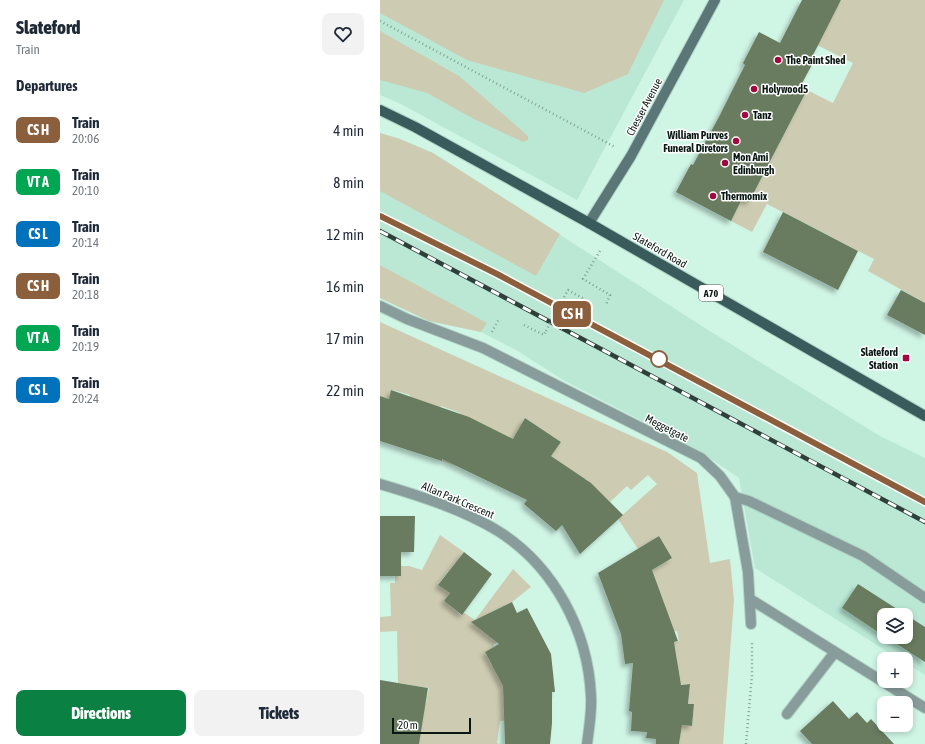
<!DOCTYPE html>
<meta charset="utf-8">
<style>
:root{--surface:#fff;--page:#f2f2f3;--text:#1f2937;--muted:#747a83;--accent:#0b8043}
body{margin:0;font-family:"Asap Condensed",sans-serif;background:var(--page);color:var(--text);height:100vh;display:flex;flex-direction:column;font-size:15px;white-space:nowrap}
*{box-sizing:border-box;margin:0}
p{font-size:13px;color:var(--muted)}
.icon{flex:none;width:22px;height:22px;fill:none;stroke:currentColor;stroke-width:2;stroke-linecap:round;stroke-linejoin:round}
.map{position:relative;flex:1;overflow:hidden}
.panel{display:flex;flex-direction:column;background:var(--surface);width:380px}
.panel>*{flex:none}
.badge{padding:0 8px;border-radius:6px;font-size:14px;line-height:26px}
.tools{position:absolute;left:497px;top:608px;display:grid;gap:8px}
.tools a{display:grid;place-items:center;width:36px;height:36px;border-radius:8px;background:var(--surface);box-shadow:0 2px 6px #0003;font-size:20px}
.scale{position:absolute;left:12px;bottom:10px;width:79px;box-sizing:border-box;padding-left:4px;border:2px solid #0a1813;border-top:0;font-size:11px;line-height:14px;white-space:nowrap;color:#0a1813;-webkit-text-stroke:3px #fff;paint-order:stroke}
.map>.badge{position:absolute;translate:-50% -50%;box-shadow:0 0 0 2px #fff}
h2{padding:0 16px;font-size:15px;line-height:36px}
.round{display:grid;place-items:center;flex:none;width:42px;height:42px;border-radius:8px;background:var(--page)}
.headline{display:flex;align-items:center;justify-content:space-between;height:68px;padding:0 16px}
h1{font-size:19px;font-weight:800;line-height:30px}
.action{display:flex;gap:8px;margin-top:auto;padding:8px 16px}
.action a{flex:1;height:46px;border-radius:8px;background:var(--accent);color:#fff;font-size:16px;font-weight:800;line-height:46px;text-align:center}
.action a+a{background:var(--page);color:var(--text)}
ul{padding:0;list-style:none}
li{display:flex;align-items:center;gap:12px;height:52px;padding:0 16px}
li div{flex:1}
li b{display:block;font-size:15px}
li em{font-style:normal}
li .badge{min-width:44px;font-weight:700;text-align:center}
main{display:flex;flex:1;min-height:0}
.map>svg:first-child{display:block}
.built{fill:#bae8d5;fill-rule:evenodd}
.green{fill:#cdccb2}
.building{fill:#697c61;filter:url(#shadow)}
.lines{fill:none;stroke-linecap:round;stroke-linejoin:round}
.lane-casing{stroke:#afd2c3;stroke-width:12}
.street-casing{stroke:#afd2c3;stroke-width:12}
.secondary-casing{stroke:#afd2c3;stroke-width:12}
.primary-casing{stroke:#afd2c3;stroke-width:12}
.path{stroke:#84a195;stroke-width:2.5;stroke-dasharray:1 3;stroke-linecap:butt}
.lane{stroke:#899c9c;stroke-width:10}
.street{stroke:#899c9c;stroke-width:10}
.secondary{stroke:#5a7677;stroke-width:10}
.primary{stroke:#395b5c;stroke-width:10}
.rail-casing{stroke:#2e4039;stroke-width:4.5}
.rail{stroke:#fff;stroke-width:3;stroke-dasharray:9;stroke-linecap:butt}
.path-bridge{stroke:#84a195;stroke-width:2.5;stroke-dasharray:1 3;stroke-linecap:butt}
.line-casing{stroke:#fff;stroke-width:9}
.line{stroke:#8b5e3c;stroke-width:6}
.poi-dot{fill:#a30740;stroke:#fff;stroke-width:1.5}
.stop-dot{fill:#fff;stroke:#8b5e3c;stroke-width:2}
.labels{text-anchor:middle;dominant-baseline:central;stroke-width:3;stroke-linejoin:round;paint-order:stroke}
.shield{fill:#fff;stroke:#545d5a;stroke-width:1}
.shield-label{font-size:10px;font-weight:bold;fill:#0a1813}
.poi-label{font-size:11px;font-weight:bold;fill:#0a1813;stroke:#fff;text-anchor:start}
.street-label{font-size:11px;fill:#0a1813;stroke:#fff}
</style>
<main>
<section class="panel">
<div class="headline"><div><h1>Slateford</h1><p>Train</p></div><a class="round"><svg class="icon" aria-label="heart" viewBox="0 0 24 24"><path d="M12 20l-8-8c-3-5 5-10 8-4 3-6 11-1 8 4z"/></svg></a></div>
<h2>Departures</h2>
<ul>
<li><span class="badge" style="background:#8b5e3c;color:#fff">CS H</span><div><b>Train</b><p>20:06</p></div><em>4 min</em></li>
<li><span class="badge" style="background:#00a651;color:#fff">VT A</span><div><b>Train</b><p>20:10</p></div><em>8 min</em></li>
<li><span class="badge" style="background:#0072bc;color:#fff">CS L</span><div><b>Train</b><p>20:14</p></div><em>12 min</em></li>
<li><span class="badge" style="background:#8b5e3c;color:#fff">CS H</span><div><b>Train</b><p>20:18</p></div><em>16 min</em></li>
<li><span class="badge" style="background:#00a651;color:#fff">VT A</span><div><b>Train</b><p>20:19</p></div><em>17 min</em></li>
<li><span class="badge" style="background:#0072bc;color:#fff">CS L</span><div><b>Train</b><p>20:24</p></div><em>22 min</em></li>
</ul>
<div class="action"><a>Directions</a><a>Tickets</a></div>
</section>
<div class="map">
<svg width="545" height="744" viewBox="0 0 545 744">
<defs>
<filter id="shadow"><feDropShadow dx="-3.5" dy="3.5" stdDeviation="2" flood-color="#0004"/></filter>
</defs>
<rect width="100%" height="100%" fill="#cff5e5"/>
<path class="built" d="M 0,0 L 304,0 L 197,200 L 21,104 L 0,95 Z
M 0,133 L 20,139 L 53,153 L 328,330 L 500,436 L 545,458 L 545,675 L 526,663 L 526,659 L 519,659 L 375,568 L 359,478 L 318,450 L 183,380 L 138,351 L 101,332 L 49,321 L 0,298 ZM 504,615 L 526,615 L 526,637 L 504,637 Z"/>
<path class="green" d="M 0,0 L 284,0 L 248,74 L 204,93 L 87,60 L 0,13 Z
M 461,0 L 545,0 L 545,303 L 488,271 L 494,259 L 387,204 L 372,232 L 351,221 L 362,199 L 369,202 L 427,90 L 453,103 L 473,63 L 437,45 Z
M 0,31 L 79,76 L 148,136 L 148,140 L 143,142 L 92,118 L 47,93 L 0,80 Z
M 0,133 L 20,139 L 53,153 L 180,234 L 156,276 L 0,191 Z
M 0,265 L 107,323 L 101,332 L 49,321 L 0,298 Z
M 0,322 L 287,452 L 317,473 L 330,563 L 350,559 L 354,600 L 343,744 L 299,744 L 302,725 L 312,726 L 314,705 L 308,704 L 310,684 L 253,688 L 288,662 L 297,660 L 294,642 L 299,641 L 297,631 L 276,634 L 284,603 L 273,574 L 258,579 L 292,558 L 279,536 L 258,549 L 238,519 L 277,484 L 268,475 L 251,490 L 247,486 L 230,502 L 206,479 L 165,521 L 191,470 L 171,456 L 181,442 L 145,418 L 131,443 L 99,428 L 101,423 L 97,421 L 76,466 L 62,461 L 80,413 L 61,406 L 57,415 L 15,445 L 30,395 L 12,390 L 9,399 L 0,396 Z
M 60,535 L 84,552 L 58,584 L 70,593 L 64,601 L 81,615 L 83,612 L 95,620 L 133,569 L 151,587 L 132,602 L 109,613 L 119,642 L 113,644 L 114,647 L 105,652 L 112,666 L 122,661 L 123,699 L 132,720 L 120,721 L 117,743 L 119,744 L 39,744 L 8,696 L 46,703 L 49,688 L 18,683 L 17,631 L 0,632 L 0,617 L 11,616 L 10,583 L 15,583 L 15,576 L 21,576 L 21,566 L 29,566 L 42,570 Z"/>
<path class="building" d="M 422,0 L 461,0 L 431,59 L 434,61 L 421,85 L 428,88 L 369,202 L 362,199 L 351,221 L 296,192 L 311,164 L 313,165 L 340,115 L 365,65 L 363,63 L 379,32 L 400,43 Z
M 403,212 L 478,251 L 458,290 L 383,252 Z
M 521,290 L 545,303 L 545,335 L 507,315 Z
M 11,390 L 89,417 L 133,439 L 145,418 L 181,442 L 171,456 L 211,483 L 243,515 L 200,554 L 182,525 L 176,531 L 144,504 L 147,500 L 62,459 L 62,461 L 0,441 L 0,396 L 9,399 Z
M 0,516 L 35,516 L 34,552 L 21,552 L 21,576 L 0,576 Z
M 279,536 L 292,558 L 272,570 L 298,641 L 294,642 L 301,685 L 310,684 L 308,704 L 314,704 L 312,726 L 302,725 L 299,744 L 276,744 L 276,739 L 266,738 L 267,732 L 251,731 L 252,712 L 249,711 L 253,663 L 245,664 L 241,634 L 218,573 Z
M 84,552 L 112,574 L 82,615 L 64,601 L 70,593 L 58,585 Z
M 478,584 L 545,627 L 545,662 L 506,637 L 526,637 L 526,615 L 504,615 L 504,636 L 462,608 Z
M 132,602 L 137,613 L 147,608 L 171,654 L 175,692 L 172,692 L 172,723 L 170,744 L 125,744 L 123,686 L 105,652 L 119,644 L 91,622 Z
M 0,680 L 48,688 L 39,744 L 0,744 Z
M 453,701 L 469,719 L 477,712 L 487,723 L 491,719 L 514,744 L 432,744 L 420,731 Z"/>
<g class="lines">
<g class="lane-casing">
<path id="lane" d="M 0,306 L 27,319 L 103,348 L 321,458 L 340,476 L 355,497 L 369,501 L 483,556 L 545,598
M 355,497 L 368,572 L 371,624
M 370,599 L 545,708
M 407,714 L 455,652"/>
</g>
<g class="street-casing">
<path id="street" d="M 0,484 C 40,496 82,509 118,531 C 174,566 208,631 211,696 C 212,712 209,728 207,744"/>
</g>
<g class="secondary-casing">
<path id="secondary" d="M 209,223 L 251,156 L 335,0"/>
</g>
<g class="primary-casing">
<path id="primary" d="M 0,110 L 35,127 L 209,223 L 545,416"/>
</g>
<path class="path" d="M 0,21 L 235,147
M 220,251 L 203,279 L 230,295 L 226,305
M 180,304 L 188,290 L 206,300
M 144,325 L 164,335 L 166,331
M 112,332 L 119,319
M 366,744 L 372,675 L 372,643"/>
<use href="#lane" class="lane"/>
<use href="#street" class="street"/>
<use href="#secondary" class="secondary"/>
<use href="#primary" class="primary"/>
<g class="rail-casing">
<path id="rail" d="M 0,216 L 117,274 L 545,502
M 0,231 L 545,522"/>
</g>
<use href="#rail" class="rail"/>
<path class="path-bridge" d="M 166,331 L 180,304"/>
</g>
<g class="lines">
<g class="line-casing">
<path id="line" d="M 0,216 L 117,274 L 545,502"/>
</g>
<use href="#line" class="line"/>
</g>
<g class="poi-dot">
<circle cx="398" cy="60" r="4"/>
<circle cx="374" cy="89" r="4"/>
<circle cx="365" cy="115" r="4"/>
<circle cx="356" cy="141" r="4"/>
<circle cx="345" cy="163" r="4"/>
<circle cx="333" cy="196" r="4"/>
<rect x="522" y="354" width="8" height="8" rx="2"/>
</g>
<circle class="stop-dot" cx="279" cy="359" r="8"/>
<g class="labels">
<rect class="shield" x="319" y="285" width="24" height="16" rx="3"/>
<g class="shield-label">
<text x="331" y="293">A70</text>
</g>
<g class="poi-label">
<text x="406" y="60">The Paint Shed</text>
<text x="382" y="89">Holywood5</text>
<text x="373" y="115">Tanz</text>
<text x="348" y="135" text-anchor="end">William Purves<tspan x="348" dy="13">Funeral Diretors</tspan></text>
<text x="353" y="157">Mon Ami<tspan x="353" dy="13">Edinburgh</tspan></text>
<text x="341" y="196">Thermomix</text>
<text x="518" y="352" text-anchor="end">Slateford<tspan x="518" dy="13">Station</tspan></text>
</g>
<g class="street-label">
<text transform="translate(264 107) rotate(-62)">Chesser Avenue</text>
<text transform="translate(280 250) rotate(30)">Slateford Road</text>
<text transform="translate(287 428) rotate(27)">Meggetgate</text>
<text transform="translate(78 500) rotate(23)">Allan Park Crescent</text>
</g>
</g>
</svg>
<div class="tools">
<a><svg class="icon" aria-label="layers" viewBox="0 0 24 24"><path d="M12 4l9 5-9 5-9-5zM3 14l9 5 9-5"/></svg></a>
<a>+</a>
<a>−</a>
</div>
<div class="scale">20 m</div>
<b class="badge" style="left:192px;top:314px;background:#8b5e3c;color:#fff">CS H</b>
</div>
</main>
